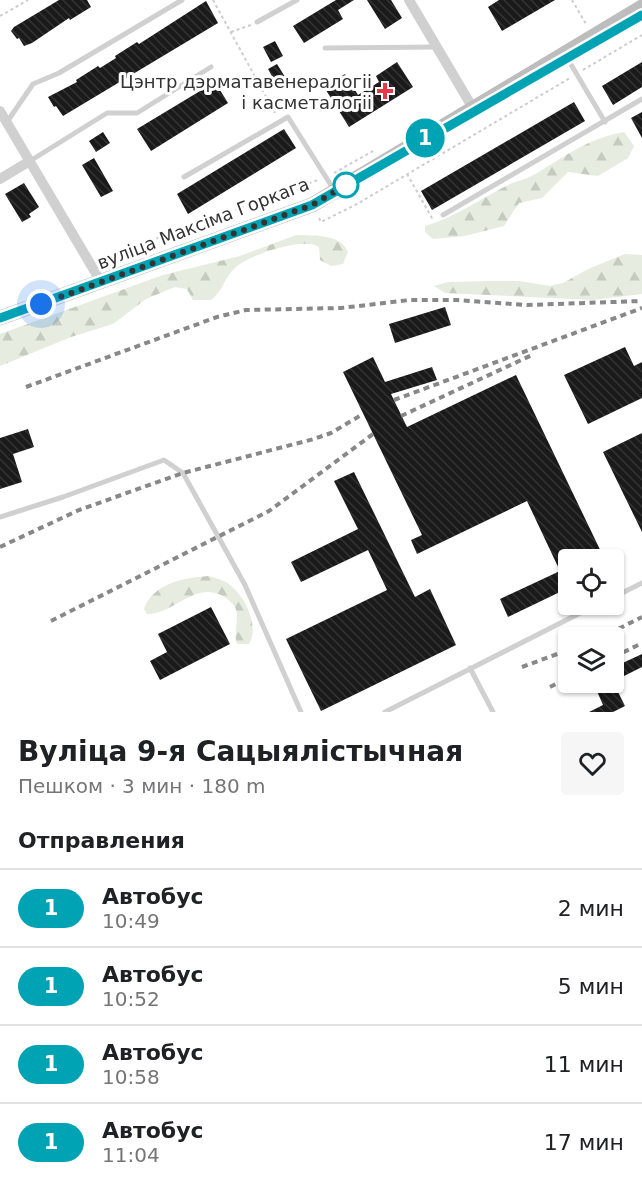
<!DOCTYPE html>
<html lang="ru">
<meta charset="utf-8">
<style>
:root{--surface:#fff;--page:#f6f6f6;--text:#202124;--muted:#757577;--line:#e0e0e0}
body{margin:0;font-family:"DejaVu Sans",sans-serif;background:var(--page);color:var(--text);height:100vh;display:flex;flex-direction:column;font-size:22px;white-space:nowrap}
*{box-sizing:border-box;margin:0}
p{font-size:20px;color:var(--muted)}
.icon{flex:none;width:33px;height:33px;fill:none;stroke:currentColor;stroke-width:2;stroke-linecap:round;stroke-linejoin:round}
.map{position:relative;height:712px;overflow:hidden}
.drawer{display:flex;flex-direction:column;background:var(--surface);flex:1}
.drawer>*{flex:none}
.badge{padding:0 12px;border-radius:20px;font-size:21px;line-height:39px}
.fabs{position:absolute;left:558px;top:549px;display:grid;gap:12px}
.fabs a{display:grid;place-items:center;width:66px;height:66px;border-radius:6px;background:var(--surface);box-shadow:0 2px 4px #0004;font-size:30px}
.you{position:absolute;width:30px;height:30px;margin:-15px;border:4px solid #fff;border-radius:50%;background:#1a73e8;box-shadow:0 0 0 9px #1a73e833}
.map>.badge{position:absolute;translate:-50% -50%;box-shadow:0 0 0 3px #fff}
h2{padding:0 18px;font-size:22px;line-height:54px}
.round{display:grid;place-items:center;flex:none;width:63px;height:63px;border-radius:6px;background:var(--page)}
.summary{display:flex;align-items:center;justify-content:space-between;height:102px;padding:0 18px}
h1{font-size:28px;font-weight:600;line-height:45px}
ul{padding:0;list-style:none}
li{display:flex;align-items:center;gap:18px;height:78px;padding:0 18px;border-top:2px solid var(--line)}
li div{flex:1}
li b{display:block;font-size:22px}
li em{font-style:normal}
li .badge{min-width:66px;font-weight:700;text-align:center}
.map>svg:first-child{display:block}
.forest{fill:url(#forest-firs)}
.building{fill:url(#building-back-hatch)}
.lines{fill:none;stroke-linecap:round;stroke-linejoin:round}
.path{stroke:#cdcdcd;stroke-width:2;stroke-dasharray:3 3;stroke-linecap:butt}
.lane{stroke:#d0d0d0;stroke-width:5}
.street{stroke:#d0d0d0;stroke-width:10}
.secondary{stroke:#bdbdbd;stroke-width:15}
.rail{stroke:#888;stroke-width:4;stroke-dasharray:6 4.5;stroke-linecap:butt}
.line-casing{stroke:#fff;stroke-width:14}
.line{stroke:#00a3b4;stroke-width:9}
.walk{stroke:#333;stroke-width:6;stroke-dasharray:0 10.8}
.poi-dot{fill:#e63946;stroke:#fff;stroke-width:2}
.stop-dot{fill:#fff;stroke:#00a3b4;stroke-width:3}
.labels{text-anchor:middle;dominant-baseline:central;stroke-width:6;stroke-linejoin:round;paint-order:stroke}
.poi-label{font-size:18px;fill:#333;stroke:#fff;text-anchor:end}
.street-label{font-size:18px;fill:#333;stroke:#fff}
</style>
<div class="map">
<svg width="642" height="712" viewBox="0 0 642 712">
<defs>
<pattern id="forest-firs" width="22" height="20" patternUnits="userSpaceOnUse" patternTransform="scale(1.5)"><rect width="22" height="20" fill="#e6ecdf"/><path d="M5 1l3.5 6h-7zM16 11l3.5 6h-7z" fill="#c6cbc0"/></pattern>
<pattern id="building-back-hatch" width="6" height="6" patternUnits="userSpaceOnUse" patternTransform="scale(1.5)"><rect width="6" height="6" fill="#1a1a1a"/><path d="M-1 5l2 2M0 0l6 6M5-1l2 2" fill="none" stroke="#333"/></pattern>
</defs>
<rect width="100%" height="100%" fill="#fff"/>
<path class="forest" d="M 624,132 L 634,146 L 628,158 L 598,176 L 568,172 L 542,198 L 519,203 L 504,226 L 465,236 L 433,239 L 425,232 L 425,226 C 454,218 480,199 508,185 C 517,181 528,179 537,173 C 569,154 587,139 624,132 Z
M 296,235 C 313,236 340,233 348,252 L 343,264 L 331,266 L 320,260 L 319,247 C 304,236 249,255 236,267 C 225,276 222,292 211,300 L 193,300 L 187,289 L 175,287 L 146,299 L 113,324 L 71,337 L 0,366 L 0,334 L 163,275 L 240,256 Z
M 625,254 L 642,255 L 642,294 L 593,300 L 445,293 L 434,286 L 448,282 L 491,281 L 519,281 L 550,286 L 563,283 L 588,269 Z
M 208,576 C 216,578 224,580 230,585 C 245,596 260,627 249,644 L 237,644 C 233,633 240,619 235,607 C 232,602 226,598 221,595 C 194,582 174,614 147,614 L 144,609 C 153,583 184,578 208,576 Z"/>
<path class="building" d="M 59,0 L 87,0 L 91,7 L 70,20 L 69,18 L 32,43 L 24,46 L 19,38 L 17,39 L 11,31 L 14,27 Z
M 336,0 L 354,0 L 338,10 L 343,19 L 304,43 L 293,26 Z
M 367,0 L 391,0 L 402,18 L 385,29 Z
M 499,0 L 555,0 L 502,31 L 488,7 Z
M 206,1 L 218,23 L 63,116 L 56,106 L 54,107 L 48,97 L 77,82 L 76,80 L 98,66 L 100,68 L 116,58 L 115,56 L 137,42 L 139,44 Z
M 275,41 L 283,56 L 271,62 L 263,47 Z
M 397,62 L 413,87 L 349,127 L 324,87 L 345,74 L 358,95 L 379,82 L 376,76 Z
M 642,62 L 642,87 L 613,105 L 602,86 Z
M 277,64 L 290,85 L 280,91 L 268,69 Z
M 215,82 L 228,103 L 151,151 L 137,129 Z
M 574,102 L 585,121 L 432,210 L 421,191 Z
M 642,112 L 642,138 L 631,118 Z
M 284,129 L 296,148 L 188,214 L 177,194 Z
M 103,132 L 110,143 L 96,152 L 89,141 Z
M 94,158 L 113,191 L 101,197 L 82,165 Z
M 24,183 L 39,207 L 29,214 L 31,217 L 22,222 L 5,194 Z
M 445,307 L 451,325 L 395,343 L 389,324 Z
M 625,347 L 634,366 L 642,362 L 642,398 L 588,424 L 564,375 Z
M 373,357 L 385,382 L 432,367 L 437,380 L 391,394 L 407,427 L 516,375 L 605,560 L 568,560 L 568,588 L 565,581 L 559,584 L 562,591 L 508,617 L 500,599 L 560,571 L 527,501 L 417,554 L 411,540 L 422,535 L 343,372 Z
M 28,429 L 34,447 L 13,454 L 22,482 L 0,489 L 0,438 Z
M 642,433 L 642,532 L 603,452 Z
M 354,472 L 415,597 L 430,589 L 456,645 L 321,711 L 286,639 L 387,590 L 368,550 L 301,582 L 291,562 L 358,529 L 334,481 Z
M 211,607 L 230,644 L 160,680 L 150,661 L 167,652 L 158,634 Z
M 642,654 L 642,667 L 614,681 L 614,667 Z
M 593,682 L 613,682 L 625,706 L 613,712 L 589,712 L 603,705 Z"/>
<g class="lines">
<path class="path" d="M 213,0 L 275,113
M 572,0 L 586,24
M 0,16 L 28,0
M 231,32 L 251,25
M 583,70 L 642,35
M 334,173 L 373,151
M 407,174 L 432,218 L 435,217
M 319,218 L 321,222 L 357,204 L 570,78
M 100,259 L 318,180"/>
<path class="lane" d="M 257,22 L 297,0
M 325,48 L 436,47
M 566,56 L 605,122
M 7,122 L 33,84 L 59,73 L 182,0
M 30,161 L 107,113 L 137,113 L 211,67
M 184,177 L 288,117 L 334,190
M 443,215 L 642,99
M 0,517 L 63,497 L 164,460 L 183,473 L 245,585 L 301,712
M 614,597 L 642,583
M 470,668 L 493,712
M 385,712 L 598,604"/>
<path class="street" d="M 409,0 L 474,110
M 0,111 L 101,282
M 0,179 L 28,162"/>
<path class="secondary" d="M 0,318 L 312,205 L 642,7"/>
<path class="rail" d="M 26,387 L 217,317 L 246,310 L 341,308 L 410,300 L 457,300 L 527,305 L 642,301
M 394,400 L 642,308
M 401,416 L 532,355
M 0,547 L 79,510 L 183,473 L 314,439 L 331,433 L 363,414
M 51,621 L 269,511 L 373,434
M 600,638 L 642,617
M 614,657 L 642,643
M 522,667 L 568,650
M 550,687 L 568,678"/>
</g>
<g class="lines">
<g class="line-casing">
<path id="line" d="M 0,318 L 312,205 L 642,15"/>
</g>
<use href="#line" class="line"/>
<path class="walk" d="M 41,304 L 312,205 L 346,185"/>
</g>
<path class="poi-dot" d="M382 82h6v6h6v6h-6v6h-6v-6h-6v-6h6z"/>
<circle class="stop-dot" cx="346" cy="185" r="12"/>
<g class="labels">
<g class="poi-label">
<text x="372" y="81">Цэнтр дэрматавенералогіі<tspan x="372" dy="21">і касметалогіі</tspan></text>
</g>
<g class="street-label">
<text transform="translate(203 223) rotate(-21)">вуліца Максіма Горкага</text>
</g>
</g>
</svg>
<div class="fabs">
<a><svg class="icon" aria-label="locate" viewBox="0 0 24 24"><circle cx="12" cy="12" r="6"/><path d="M12 2v4M12 18v4M2 12h4M18 12h4"/></svg></a>
<a><svg class="icon" aria-label="layers" viewBox="0 0 24 24"><path d="M12 4l9 5-9 5-9-5zM3 14l9 5 9-5"/></svg></a>
</div>
<div class="you" style="left:41px;top:304px"></div>
<b class="badge" style="left:425px;top:138px;background:#00a3b4;color:#fff">1</b>
</div>
<section class="drawer">
<div class="summary"><div><h1>Вуліца 9-я Сацыялістычная</h1><p>Пешком · 3 мин · 180 m</p></div><a class="round"><svg class="icon" aria-label="heart" viewBox="0 0 24 24"><path d="M12 20l-8-8c-3-5 5-10 8-4 3-6 11-1 8 4z"/></svg></a></div>
<h2>Отправления</h2>
<ul>
<li><span class="badge" style="background:#00a3b4;color:#fff">1</span><div><b>Автобус</b><p>10:49</p></div><em>2 мин</em></li>
<li><span class="badge" style="background:#00a3b4;color:#fff">1</span><div><b>Автобус</b><p>10:52</p></div><em>5 мин</em></li>
<li><span class="badge" style="background:#00a3b4;color:#fff">1</span><div><b>Автобус</b><p>10:58</p></div><em>11 мин</em></li>
<li><span class="badge" style="background:#00a3b4;color:#fff">1</span><div><b>Автобус</b><p>11:04</p></div><em>17 мин</em></li>
</ul>
</section>
